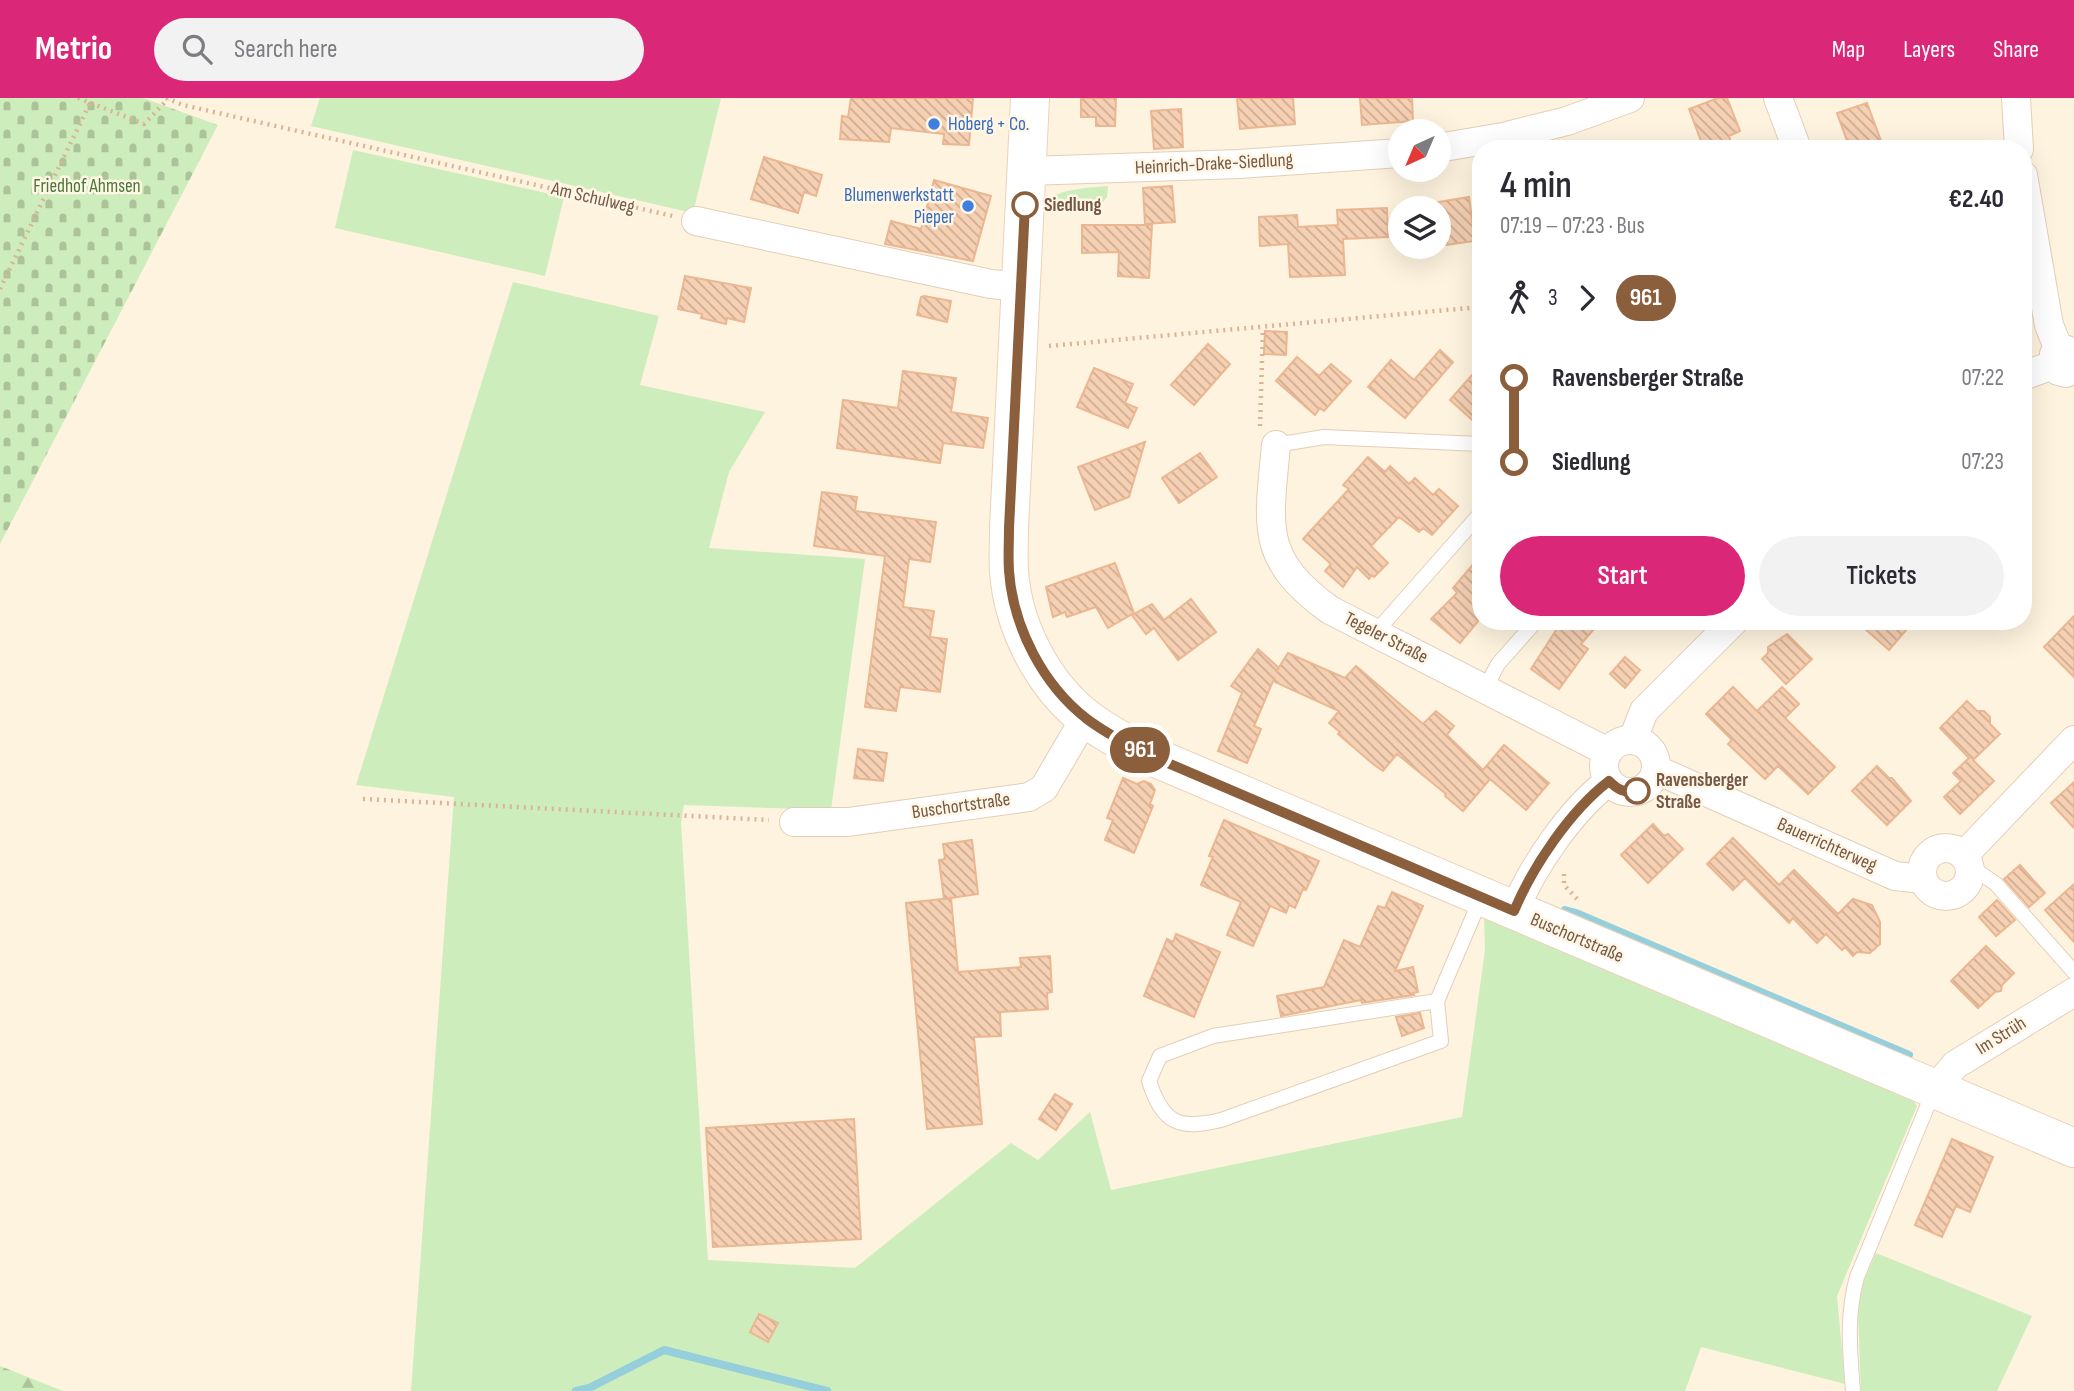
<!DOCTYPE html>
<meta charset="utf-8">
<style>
:root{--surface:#fff;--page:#f2f2f3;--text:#2b2b33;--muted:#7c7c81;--accent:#db2777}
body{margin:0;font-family:"Sofia Sans Condensed",sans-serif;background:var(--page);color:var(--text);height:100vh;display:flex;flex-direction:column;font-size:26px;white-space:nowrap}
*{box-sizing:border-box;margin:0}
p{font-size:23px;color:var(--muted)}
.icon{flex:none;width:38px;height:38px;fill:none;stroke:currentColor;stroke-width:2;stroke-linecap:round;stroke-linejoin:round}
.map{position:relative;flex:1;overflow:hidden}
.details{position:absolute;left:1472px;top:42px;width:560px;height:490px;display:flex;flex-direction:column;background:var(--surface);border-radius:28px;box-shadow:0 7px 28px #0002}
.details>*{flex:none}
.badge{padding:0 14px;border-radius:23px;font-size:24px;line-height:46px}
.needle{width:46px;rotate:224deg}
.tools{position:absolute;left:1388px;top:21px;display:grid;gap:14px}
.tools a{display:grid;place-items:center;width:63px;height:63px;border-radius:50%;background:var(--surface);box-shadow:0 7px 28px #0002;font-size:35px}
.map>.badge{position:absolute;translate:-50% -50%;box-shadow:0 0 0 4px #fff}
.legs{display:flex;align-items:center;gap:10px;height:77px;padding:0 28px;font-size:23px}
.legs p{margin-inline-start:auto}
.overview{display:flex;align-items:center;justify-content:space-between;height:119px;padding:0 28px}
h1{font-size:38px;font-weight:600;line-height:52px}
.button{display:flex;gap:14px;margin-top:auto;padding:14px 28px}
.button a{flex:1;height:80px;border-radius:42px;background:var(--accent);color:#fff;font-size:28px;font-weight:600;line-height:80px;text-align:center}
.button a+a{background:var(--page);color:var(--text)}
ul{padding:0 28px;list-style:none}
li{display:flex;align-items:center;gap:24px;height:84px;font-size:26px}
li i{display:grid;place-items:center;width:10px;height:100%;margin:0 9px;background:currentColor}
li i::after{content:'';width:18px;height:18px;margin:-9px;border:5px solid;border-radius:50%;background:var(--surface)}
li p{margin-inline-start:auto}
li:first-child i{background:linear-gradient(#0000 50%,currentColor 0)}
li:last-child i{background:linear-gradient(currentColor 50%,#0000 0)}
header{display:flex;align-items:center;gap:42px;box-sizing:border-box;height:98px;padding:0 35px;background:var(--accent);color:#fff}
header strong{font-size:33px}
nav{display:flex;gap:38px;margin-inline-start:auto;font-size:24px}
.search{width:490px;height:63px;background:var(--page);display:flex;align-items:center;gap:18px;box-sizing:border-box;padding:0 24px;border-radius:38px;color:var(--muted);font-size:26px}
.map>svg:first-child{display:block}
.green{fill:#ceedbc}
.forest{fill:url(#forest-firs)}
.cemetery{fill:url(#cemetery-stones)}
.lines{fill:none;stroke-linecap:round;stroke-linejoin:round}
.stream{stroke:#96cfdc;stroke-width:8}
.building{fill:url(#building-back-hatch);stroke:#ebb792;stroke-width:2}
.service-casing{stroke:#e3ceb9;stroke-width:16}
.minor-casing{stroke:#e3ceb9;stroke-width:30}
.secondary-casing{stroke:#ebd2b9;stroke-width:40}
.path{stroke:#dbb396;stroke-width:4.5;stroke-dasharray:2 5;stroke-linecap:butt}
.service{stroke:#fff;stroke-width:14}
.minor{stroke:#fff;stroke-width:28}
.secondary{stroke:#fff;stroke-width:38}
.line-1-casing{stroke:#fff;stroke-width:16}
.line-1{stroke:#8b5e3c;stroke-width:10}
.shop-dot{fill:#3f7fe0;stroke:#fff6e6;stroke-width:2.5}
.stop-1-dot{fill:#fff;stroke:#8b5e3c;stroke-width:3.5}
.labels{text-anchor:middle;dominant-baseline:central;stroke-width:5;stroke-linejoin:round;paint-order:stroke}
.shop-label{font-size:19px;fill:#366cbe;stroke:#fff6e6;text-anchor:start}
.street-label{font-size:19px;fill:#765844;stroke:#fff6e6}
.park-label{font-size:19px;fill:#497839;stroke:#fff6e6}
.stop-label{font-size:19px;font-weight:bold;fill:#765844;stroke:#fff6e6;text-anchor:start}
</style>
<header>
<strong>Metrio</strong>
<div class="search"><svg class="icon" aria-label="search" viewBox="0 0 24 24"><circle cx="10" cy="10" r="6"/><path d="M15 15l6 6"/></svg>Search here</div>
<nav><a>Map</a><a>Layers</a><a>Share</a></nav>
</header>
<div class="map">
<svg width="2074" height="1293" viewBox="0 0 2074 1293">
<defs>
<pattern id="forest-firs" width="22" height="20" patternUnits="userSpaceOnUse" patternTransform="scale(1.75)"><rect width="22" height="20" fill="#ceedbc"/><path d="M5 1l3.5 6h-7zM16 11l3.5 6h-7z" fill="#acc39a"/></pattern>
<pattern id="cemetery-stones" width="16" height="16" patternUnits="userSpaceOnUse" patternTransform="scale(1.75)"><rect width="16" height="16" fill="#ceedbc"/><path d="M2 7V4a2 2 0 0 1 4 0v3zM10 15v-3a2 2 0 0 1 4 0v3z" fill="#acc39a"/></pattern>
<pattern id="building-back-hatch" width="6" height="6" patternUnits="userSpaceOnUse" patternTransform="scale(1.75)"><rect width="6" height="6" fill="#f6d0b3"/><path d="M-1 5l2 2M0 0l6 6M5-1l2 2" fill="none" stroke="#ccac93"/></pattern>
</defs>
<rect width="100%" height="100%" fill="#fef3de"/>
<path class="green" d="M 320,0 L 721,0 L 693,115 L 311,28 Z
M 353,52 L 564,99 L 545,178 L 335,130 Z
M 1108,88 L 1107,99 L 1103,104 L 1048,103 L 1048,101 C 1066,90 1087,90 1108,88 Z
M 513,184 L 659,218 L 640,287 L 765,314 L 729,374 L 709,450 L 865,461 L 831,712 L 684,707 L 681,725 L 708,1162 L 855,1170 L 1011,1045 L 1038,1062 L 1090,1014 L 1111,1092 L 1462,1019 L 1485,852 L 1484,820 L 1906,991 L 1917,1008 L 1837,1198 L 1845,1286 L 1701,1249 L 1685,1293 L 411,1293 L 454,699 L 356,687 Z
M 1876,1155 L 2032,1218 L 1997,1293 L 1861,1293 L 1858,1213 L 1862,1187 Z"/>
<path class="forest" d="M 0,1268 L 63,1293 L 0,1293 Z"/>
<path class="cemetery" d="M 0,0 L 143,0 L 218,27 L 0,446 Z"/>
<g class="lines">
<path class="stream" d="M 1565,812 L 1576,815 L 1909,957
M 576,1293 L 589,1290 L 664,1252 L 827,1293"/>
</g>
<path class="building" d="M 851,0 L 973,0 L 969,47 L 943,46 L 944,36 L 891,30 L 889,44 L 840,41 L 842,18 L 848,19 Z
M 1081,0 L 1116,0 L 1115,28 L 1096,28 L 1096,19 L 1081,19 Z
M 1237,0 L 1293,0 L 1295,26 L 1240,31 Z
M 1360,0 L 1412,0 L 1413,23 L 1362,27 Z
M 1718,0 L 1727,0 L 1740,33 L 1729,38 L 1733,51 L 1704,51 L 1689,11 Z
M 1867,5 L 1884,51 L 1850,51 L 1837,15 Z
M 1181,11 L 1183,49 L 1154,51 L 1151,13 Z
M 764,59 L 822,77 L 816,98 L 804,94 L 798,115 L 751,101 Z
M 934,82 L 991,98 L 973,163 L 885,146 L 891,123 L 921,131 Z
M 1172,88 L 1175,124 L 1145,126 L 1143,90 Z
M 1469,99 L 1475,143 L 1438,148 L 1438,104 Z
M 1387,110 L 1388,139 L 1343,141 L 1345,177 L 1290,179 L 1288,146 L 1260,148 L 1259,119 L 1297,117 L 1298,129 L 1338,127 L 1337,112 Z
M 1082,127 L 1152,127 L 1149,180 L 1118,178 L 1119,154 L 1082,155 Z
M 685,178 L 751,190 L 744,224 L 727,220 L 726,226 L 701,220 L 702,216 L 678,211 Z
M 924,198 L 951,203 L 947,224 L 917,217 L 921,199 Z
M 1265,233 L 1287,234 L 1286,257 L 1264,256 Z
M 1208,246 L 1230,266 L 1194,307 L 1171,287 Z
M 1440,252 L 1453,264 L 1405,320 L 1368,289 L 1391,262 L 1414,282 Z
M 1297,259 L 1319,278 L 1331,266 L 1351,283 L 1324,313 L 1320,310 L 1315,317 L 1276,283 Z
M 1480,268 L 1480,329 L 1450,302 Z
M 1094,270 L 1133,286 L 1125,305 L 1137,310 L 1128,330 L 1077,309 Z
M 903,273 L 956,280 L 951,314 L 988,320 L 983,350 L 943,345 L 940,365 L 837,350 L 843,302 L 898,310 Z
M 1145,344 L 1129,399 L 1095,412 L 1078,369 Z
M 1200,355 L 1217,379 L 1179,405 L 1162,380 Z
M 1368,359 L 1385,374 L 1390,368 L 1409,386 L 1415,380 L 1433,397 L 1439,391 L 1458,408 L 1432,437 L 1423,430 L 1419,434 L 1399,419 L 1371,448 L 1388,465 L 1374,479 L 1372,477 L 1369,481 L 1357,469 L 1343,489 L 1325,473 L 1331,466 L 1303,441 L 1349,391 L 1343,387 Z
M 822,394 L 857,399 L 855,413 L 936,424 L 930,464 L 909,461 L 903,509 L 934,513 L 930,539 L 947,541 L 940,594 L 900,589 L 896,613 L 865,609 L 885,458 L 814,448 Z
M 1480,458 L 1480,496 L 1472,506 L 1480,514 L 1480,521 L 1460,545 L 1431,521 L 1457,495 L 1453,490 Z
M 1115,465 L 1134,515 L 1108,530 L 1096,509 L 1067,519 L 1065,514 L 1053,519 L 1046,489 Z
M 1191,501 L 1216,534 L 1178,562 L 1154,530 L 1146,536 L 1132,517 L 1152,506 L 1164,522 Z
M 2074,518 L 2074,579 L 2044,549 Z
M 1562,523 L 1601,523 L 1581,546 L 1588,551 L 1559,591 L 1531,571 Z
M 1856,523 L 1914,523 L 1889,552 Z
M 1787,536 L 1812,561 L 1786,586 L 1762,561 L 1768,555 L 1768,549 Z
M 1258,551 L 1278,569 L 1276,574 L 1288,555 L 1345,580 L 1356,568 L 1423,626 L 1436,613 L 1454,628 L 1447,637 L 1483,672 L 1504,647 L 1549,685 L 1526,712 L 1490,681 L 1463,713 L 1445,698 L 1446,696 L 1397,656 L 1383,673 L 1373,666 L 1338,636 L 1340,634 L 1329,625 L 1339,613 L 1273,583 L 1254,628 L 1261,631 L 1247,665 L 1218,653 L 1242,595 L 1231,588 Z
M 1625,559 L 1640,572 L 1625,590 L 1610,576 Z
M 1733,589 L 1757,613 L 1782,589 L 1799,606 L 1785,620 L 1835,669 L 1808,696 L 1778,668 L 1765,681 L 1728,646 L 1732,642 L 1706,616 Z
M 1967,603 L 1977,613 L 1984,613 L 1990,619 L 1990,626 L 2000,636 L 1973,662 L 1994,683 L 1960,716 L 1944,699 L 1961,683 L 1953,675 L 1969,660 L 1940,630 Z
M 858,651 L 887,655 L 883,683 L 854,680 Z
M 1877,668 L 1889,680 L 1892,680 L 1911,703 L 1887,727 L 1852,693 Z
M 1123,680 L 1137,686 L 1144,683 L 1151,686 L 1155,692 L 1150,706 L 1153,708 L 1134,755 L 1105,742 L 1113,722 L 1107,720 Z
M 2074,684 L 2074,730 L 2051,705 Z
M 1224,722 L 1319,763 L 1306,792 L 1303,791 L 1295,810 L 1289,807 L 1286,815 L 1270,808 L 1253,848 L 1227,837 L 1241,804 L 1201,787 L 1213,759 L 1209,758 Z
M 1653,726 L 1664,738 L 1668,736 L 1683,751 L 1648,785 L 1621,757 Z
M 1733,740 L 1779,787 L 1794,772 L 1838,816 L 1853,801 L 1872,807 L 1880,824 L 1880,846 L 1870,855 L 1857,854 L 1853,858 L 1845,849 L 1842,852 L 1826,836 L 1817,845 L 1793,820 L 1789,825 L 1745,780 L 1733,792 L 1707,766 Z
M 972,742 L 978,796 L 944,801 L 939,762 L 945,761 L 943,746 Z
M 2020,767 L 2045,795 L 2029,809 L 2004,781 Z
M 2074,786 L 2074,844 L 2045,812 Z
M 1392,794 L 1423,808 L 1395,873 L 1413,869 L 1418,894 L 1413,895 L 1414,897 L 1362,905 L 1361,902 L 1281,918 L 1277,898 L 1324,889 L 1344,842 L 1360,849 L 1378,808 L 1385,810 Z
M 951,800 L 958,874 L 1021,869 L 1020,860 L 1050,858 L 1052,894 L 1047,895 L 1048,911 L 1000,914 L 1001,938 L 974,939 L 982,1026 L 927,1031 L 906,805 Z
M 1997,802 L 2015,822 L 1996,838 L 1979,819 Z
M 1176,836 L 1220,854 L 1194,919 L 1144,898 L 1167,841 L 1173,844 Z
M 1986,848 L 2014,875 L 2002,887 L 2001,893 L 1995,894 L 1978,910 L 1951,883 Z
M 1420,915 L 1424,930 L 1402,938 L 1396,919 Z
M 1055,996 L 1072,1006 L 1056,1032 L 1039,1021 Z
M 854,1021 L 861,1141 L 713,1149 L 706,1030 Z
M 1952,1041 L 1993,1059 L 1970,1114 L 1956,1108 L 1942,1139 L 1915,1127 Z
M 759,1216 L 778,1225 L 768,1244 L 750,1234 Z"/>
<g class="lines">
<g class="service-casing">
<path id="service" d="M 1276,347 L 1324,339 L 1480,346
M 1375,535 L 1480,416
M 1485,591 L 1498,566 L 1536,523
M 1970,768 L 1996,786 L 2074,874
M 1437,903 L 1441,943 L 1221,1022 C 1179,1032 1163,1026 1149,983 L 1160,958 L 1213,938 L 1437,903 L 1481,800
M 1853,1293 C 1850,1254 1846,1218 1857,1179 L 1934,992"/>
</g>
<g class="minor-casing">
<path id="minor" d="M 1778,0 L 1797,51
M 2016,0 L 2019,51
M 1438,50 L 1503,39 L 1567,23 L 1630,0
M 1027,73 L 1239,66 L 1400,55
M 2023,77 L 2049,227 L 2059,252
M 696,123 L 991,186 L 1022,189
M 2071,254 C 2065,250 2060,251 2054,256 L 2053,267 L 2058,273 L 2066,275 L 2074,270
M 2023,278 L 2053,267
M 1276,347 C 1269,427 1258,460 1330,512 L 1608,654
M 1633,641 L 1644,613 L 1734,523
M1604 668a26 26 0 1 1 52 0a26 26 0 1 1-52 0Z
M 1657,672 L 1895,778 L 1923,781
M 794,724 L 848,724 L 1029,699 L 1044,690 L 1085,620
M1922 774a24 24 0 1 1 48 0a24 24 0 1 1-48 0Z
M 1964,757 L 2074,642
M 1514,813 C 1533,768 1570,713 1609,683
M 1935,991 L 1955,967 L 2074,894"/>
</g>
<g class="secondary-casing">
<path id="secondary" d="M 1030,0 L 1009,430 C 1009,445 1008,459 1009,473 C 1013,529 1043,587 1087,621 C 1104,634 1123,644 1142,654 L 2074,1050"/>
</g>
<path class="path" d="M 78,0 L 144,26 L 168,1
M 166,0 L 183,7 L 673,118
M 0,191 L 90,5
M 1049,248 L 1480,209
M 1260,328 L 1263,230
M 363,701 L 769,722
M 1564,776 L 1564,787 L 1579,803"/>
<use href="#service" class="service"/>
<use href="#minor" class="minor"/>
<use href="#secondary" class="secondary"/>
</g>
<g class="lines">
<g class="line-1-casing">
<path id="line-1" d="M 1025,107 L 1009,430 C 1009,445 1008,459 1009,473 C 1013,529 1043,587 1087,621 C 1104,634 1123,644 1142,654 L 1514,813 C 1533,768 1570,713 1609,683 C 1617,691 1625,696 1637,693"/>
</g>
<use href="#line-1" class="line-1"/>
</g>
<g class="shop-dot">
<circle cx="934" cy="26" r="7"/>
<circle cx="968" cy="108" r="7"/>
</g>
<g class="stop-1-dot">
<circle cx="1025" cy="107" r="12"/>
<circle cx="1637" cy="693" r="12"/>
</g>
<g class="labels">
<g class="shop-label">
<text x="948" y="26">Hoberg + Co.</text>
<text x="954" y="97" text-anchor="end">Blumenwerkstatt<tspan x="954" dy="22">Pieper</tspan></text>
</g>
<g class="street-label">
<text transform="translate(1214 66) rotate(-3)">Heinrich-Drake-Siedlung</text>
<text transform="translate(593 100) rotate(13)">Am Schulweg</text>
<text transform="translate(1386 540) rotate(27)">Tegeler Straße</text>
<text transform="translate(961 708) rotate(-8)">Buschortstraße</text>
<text transform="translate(1827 747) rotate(24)">Bauerrichterweg</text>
<text transform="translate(1577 840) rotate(23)">Buschortstraße</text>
<text transform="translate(2001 938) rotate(-32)">Im Strüh</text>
</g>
<g class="park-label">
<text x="87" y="88">Friedhof Ahmsen</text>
</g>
<g class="stop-label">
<text x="1044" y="107">Siedlung</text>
<text x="1656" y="682">Ravensberger<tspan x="1656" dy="22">Straße</tspan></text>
</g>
</g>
</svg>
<div class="tools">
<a><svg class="needle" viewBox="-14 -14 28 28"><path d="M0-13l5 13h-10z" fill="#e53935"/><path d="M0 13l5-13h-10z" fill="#7c7c81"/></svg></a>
<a><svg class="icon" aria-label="layers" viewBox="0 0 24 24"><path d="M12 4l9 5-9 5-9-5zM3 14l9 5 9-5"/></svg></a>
</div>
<b class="badge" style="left:1140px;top:652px;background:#8b5e3c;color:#fff">961</b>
<section class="details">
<div class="overview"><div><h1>4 min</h1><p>07:19 – 07:23 · Bus</p></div><b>€2.40</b></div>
<div class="legs"><svg class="icon" aria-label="walk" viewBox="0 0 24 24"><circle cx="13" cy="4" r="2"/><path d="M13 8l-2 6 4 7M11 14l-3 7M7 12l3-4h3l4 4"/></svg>3<svg class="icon" aria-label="forward" viewBox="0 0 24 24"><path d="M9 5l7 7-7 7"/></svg><b class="badge" style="background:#8b5e3c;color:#fff">961</b></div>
<ul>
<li><i style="color:#8b5e3c"></i><b>Ravensberger Straße</b><p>07:22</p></li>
<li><i style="color:#8b5e3c"></i><b>Siedlung</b><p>07:23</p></li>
</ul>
<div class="button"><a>Start</a><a>Tickets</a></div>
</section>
</div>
